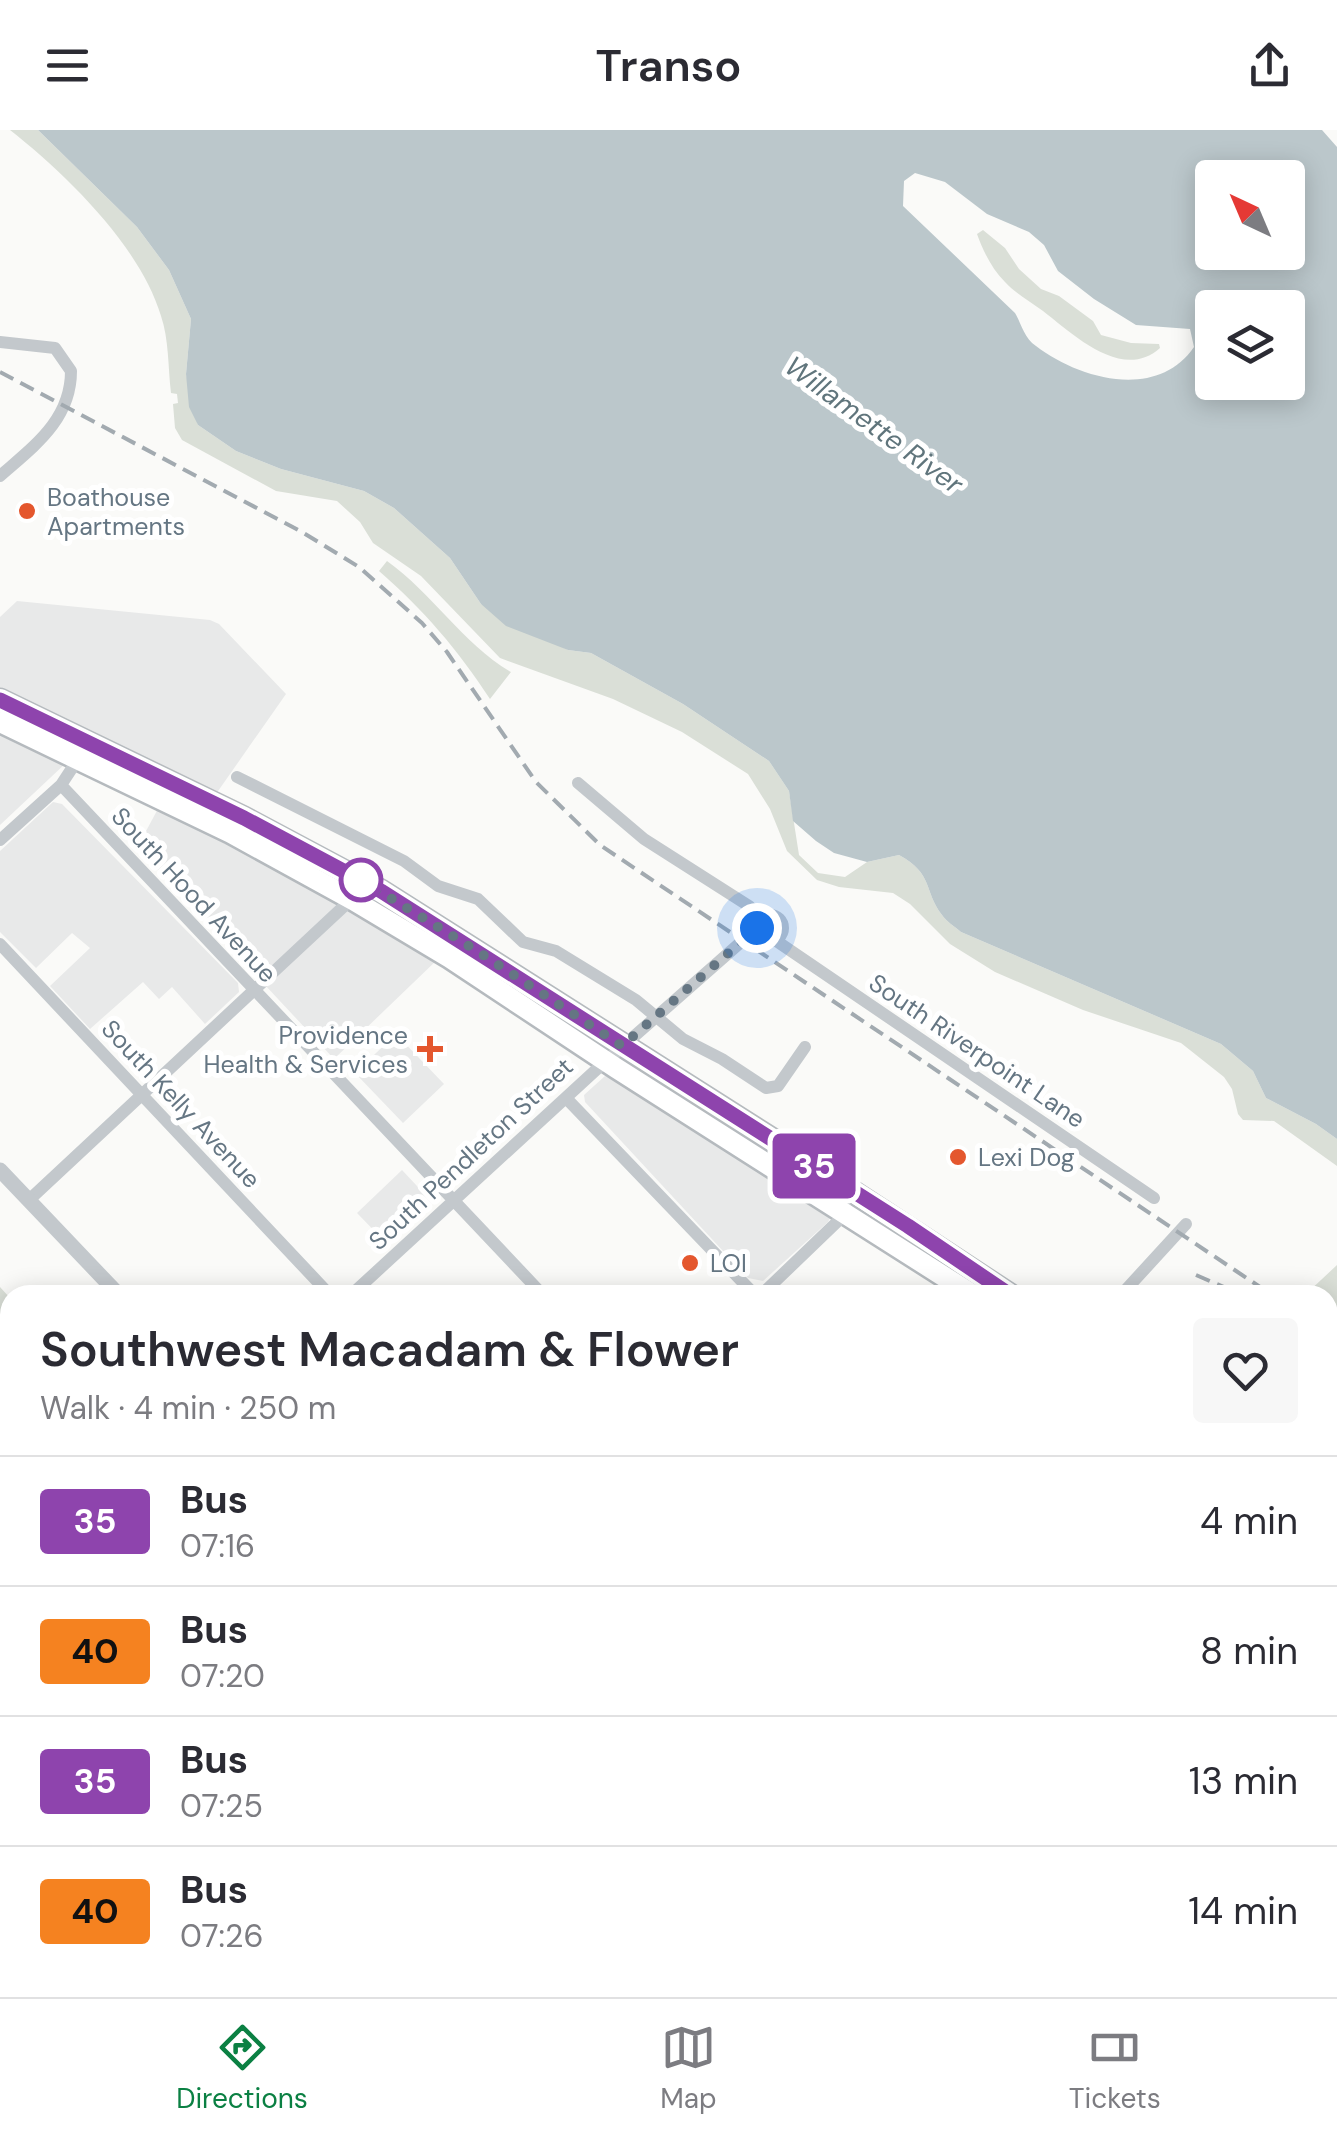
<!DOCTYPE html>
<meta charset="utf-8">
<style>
:root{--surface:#fff;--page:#f7f7f7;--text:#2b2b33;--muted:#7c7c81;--line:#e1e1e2;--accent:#0b8043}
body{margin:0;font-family:"DM Sans",sans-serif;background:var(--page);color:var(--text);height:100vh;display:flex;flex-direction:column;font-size:38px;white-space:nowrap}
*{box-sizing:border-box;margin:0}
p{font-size:32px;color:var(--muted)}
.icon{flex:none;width:55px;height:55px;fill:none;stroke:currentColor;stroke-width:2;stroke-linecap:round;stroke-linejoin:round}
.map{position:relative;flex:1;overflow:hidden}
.details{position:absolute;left:0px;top:1155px;width:1338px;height:712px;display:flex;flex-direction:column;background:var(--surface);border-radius:30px 30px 0 0;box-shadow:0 5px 25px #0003}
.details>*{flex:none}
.badge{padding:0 20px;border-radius:8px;font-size:35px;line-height:65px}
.needle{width:65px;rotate:316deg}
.tools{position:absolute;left:1195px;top:30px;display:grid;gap:20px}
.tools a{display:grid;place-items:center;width:110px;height:110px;border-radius:10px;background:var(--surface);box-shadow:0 5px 25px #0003;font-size:50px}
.you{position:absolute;width:50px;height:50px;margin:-25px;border:8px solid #fff;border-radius:50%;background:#1a73e8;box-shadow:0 0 0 15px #1a73e833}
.map>.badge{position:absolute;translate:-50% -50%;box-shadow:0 0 0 5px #fff}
.round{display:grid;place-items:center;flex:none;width:105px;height:105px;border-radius:10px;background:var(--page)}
.headline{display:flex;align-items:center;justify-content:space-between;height:170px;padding:0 40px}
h1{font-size:48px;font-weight:600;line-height:75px}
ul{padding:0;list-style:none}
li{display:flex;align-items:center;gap:30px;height:130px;padding:0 40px;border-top:2px solid var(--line)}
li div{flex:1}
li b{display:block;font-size:38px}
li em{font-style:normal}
li .badge{min-width:110px;font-weight:700;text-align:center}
header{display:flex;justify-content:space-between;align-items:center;height:130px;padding:0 40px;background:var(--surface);font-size:45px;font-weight:600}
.tab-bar{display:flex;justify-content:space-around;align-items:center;height:140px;border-top:2px solid var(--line);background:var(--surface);font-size:28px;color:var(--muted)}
.tab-bar a{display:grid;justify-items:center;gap:5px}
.tab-bar .on{color:var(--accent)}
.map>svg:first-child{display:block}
.built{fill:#e8e9e9}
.green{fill:#dadfd7}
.water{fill:#bbc7cb;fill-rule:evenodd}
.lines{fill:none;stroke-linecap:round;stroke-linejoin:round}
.primary-casing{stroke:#b5babe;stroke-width:25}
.motorway-casing{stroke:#b4b9bd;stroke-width:28}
.minor{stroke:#c3c8cc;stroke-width:12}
.tertiary{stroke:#c3c8cc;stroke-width:15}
.primary{stroke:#fff;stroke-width:20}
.motorway{stroke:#fff;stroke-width:22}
.rail{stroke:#a2aab0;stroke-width:4;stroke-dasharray:15 8;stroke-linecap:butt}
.line-casing{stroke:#fff;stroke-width:22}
.line{stroke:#8e44ad;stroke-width:15}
.walk{stroke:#657683;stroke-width:10;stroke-dasharray:0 18}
.poi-dot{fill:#e4572e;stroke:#fff;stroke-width:4}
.stop-dot{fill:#fff;stroke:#8e44ad;stroke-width:5}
.labels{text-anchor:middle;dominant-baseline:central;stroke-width:10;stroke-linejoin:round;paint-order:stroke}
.poi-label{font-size:25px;fill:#657683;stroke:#fff;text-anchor:start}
.street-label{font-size:25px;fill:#657683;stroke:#fff}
.water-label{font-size:28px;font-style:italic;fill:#60757c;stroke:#fff}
</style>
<header><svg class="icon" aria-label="menu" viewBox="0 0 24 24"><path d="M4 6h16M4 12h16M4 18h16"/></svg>Transo<svg class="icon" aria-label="share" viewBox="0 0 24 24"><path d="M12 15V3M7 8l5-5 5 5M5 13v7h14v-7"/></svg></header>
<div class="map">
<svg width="1337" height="1867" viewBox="0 0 1337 1867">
<rect width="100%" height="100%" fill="#fafaf8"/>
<path class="built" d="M 17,471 L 210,490 L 219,494 L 286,564 L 216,664 L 0,558 L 0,487 Z
M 0,601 L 66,633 L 0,695 Z
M 53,672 L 62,674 L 238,853 L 239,862 L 205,894 L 172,857 L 159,869 L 143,852 L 90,899 L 50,856 L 90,818 L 72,803 L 36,838 L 0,802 L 0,721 Z
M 160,675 L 269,732 L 438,829 L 334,929 L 142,723 L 141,716 L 145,703 Z
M 396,904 L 444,954 L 403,993 L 355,943 Z
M 605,946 L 614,948 L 832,1084 L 828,1092 L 763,1151 L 748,1148 L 585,972 L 584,965 Z
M 402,1040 L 432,1072 L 387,1114 L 357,1083 Z
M 1328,1217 L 1337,1223 L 1337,1360 L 1328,1354 Z"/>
<path class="green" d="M 10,0 L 38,0 L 137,97 L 169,140 L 191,189 L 186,244 L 198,295 L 236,321 L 281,339 L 364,361 L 394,378 L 450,428 L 481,474 L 568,520 L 591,523 L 683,574 L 769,631 L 789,661 L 799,725 L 818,743 L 845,747 L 867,732 L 899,725 C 934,744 923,760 942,785 C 946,791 955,797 961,802 L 1221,914 L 1253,941 L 1266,968 L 1316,994 L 1337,1009 L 1337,1036 L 1274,991 L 1243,990 L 1238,984 L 1232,959 L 1224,947 L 1181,913 L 1083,880 L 995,842 L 950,814 L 910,774 L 893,763 L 839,757 L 817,750 L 787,721 L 770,679 L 748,644 L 682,602 L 613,569 L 500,528 L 421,446 L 373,413 L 360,392 L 337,371 L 276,361 L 182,310 L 175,298 L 173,274 L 178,273 L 177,264 L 171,263 C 168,238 169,209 161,186 C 140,116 66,44 10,0 Z
M 983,100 L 1005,118 L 1019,139 L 1041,159 L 1059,166 L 1093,191 L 1101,205 L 1131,213 L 1159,214 L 1160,218 C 1122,252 1073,204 1043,181 C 1031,172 1015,163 1005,152 C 992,139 983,121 977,104 Z
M 387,431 C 432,463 463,514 511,542 L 490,569 C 458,520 423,479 379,441 Z
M 1337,1135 L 1337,1200 L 1328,1194 L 1328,1165 L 1306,1164 Z
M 0,1157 L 10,1168 L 10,1423 L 0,1412 Z
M 0,1587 L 10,1597 L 10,1715 L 0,1698 Z
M 0,1814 L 10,1823 L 10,1858 L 49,1858 L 60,1867 L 0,1867 Z
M 151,1858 L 270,1858 L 279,1867 L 151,1867 Z
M 412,1858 L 715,1858 L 711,1867 L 422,1867 Z"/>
<path class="water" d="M 38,0 L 1322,0 L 1337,17 L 1337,1009 L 1316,994 L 1266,968 L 1253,941 L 1221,914 L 961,802 C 955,797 946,791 942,785 C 923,760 934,744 899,725 L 867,732 L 834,723 L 816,711 L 793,691 L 789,661 L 769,631 L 683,574 L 591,523 L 568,520 L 506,496 L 481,474 L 450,428 L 394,378 L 364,361 L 281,339 L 236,321 L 198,295 L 189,277 L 186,244 L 191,189 L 169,140 L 137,97 ZM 915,43 L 945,52 L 987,84 L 1029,102 L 1044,115 L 1058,141 L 1094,169 L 1136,195 L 1190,199 L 1194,217 C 1157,271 1079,249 1036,216 C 1024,208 1022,195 1015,183 L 903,76 L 904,51 ZM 1212,48 L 1288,48 L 1288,122 L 1212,122 ZM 1212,178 L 1288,178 L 1288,252 L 1212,252 Z"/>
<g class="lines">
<g class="primary-casing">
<path id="primary" d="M 0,570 L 244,688 L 381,761 L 792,1022 L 1010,1165
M 0,592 L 231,703 L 353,770 L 450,828 L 616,938 L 973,1165
M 1328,1373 L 1337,1379
M 1328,1397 L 1337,1404
M 0,1783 L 10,1791
M 89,1858 L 101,1867"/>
</g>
<g class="motorway-casing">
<path id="motorway" d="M 0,1457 L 10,1467
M 0,1502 L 10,1513
M 335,1858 L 343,1867
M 392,1858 L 401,1867"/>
</g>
<path class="minor" d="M 0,212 L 55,218 L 71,241 C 71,290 34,316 0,346
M 237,647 L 404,731 L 438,756 L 478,769 L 523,812 L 556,821 L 636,870 L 683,909 L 722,929 L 766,958 L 778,956 L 805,917
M 578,653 L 644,709 L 749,776 L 760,789
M 61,655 L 543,1165
M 0,710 L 61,655 L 80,626
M757 798a13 13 0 1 1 26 0a13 13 0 1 1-26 0Z
M 775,810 L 1154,1068
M 0,814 L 330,1165
M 566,968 L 755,1165
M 29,1070 L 356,765
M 351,1165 L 597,939 L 757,798
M 761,1165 L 837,1092 L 846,1078
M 1121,1165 L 1186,1094
M 1328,1613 L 1337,1604
M 1328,1770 L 1337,1780
M 1328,1826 L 1337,1817
M 1061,1867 L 1071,1858
M 1284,1867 L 1294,1858"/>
<path class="tertiary" d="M 0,1040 L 119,1165
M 772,1858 L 781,1867
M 834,1867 L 844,1858"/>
<use href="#primary" class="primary"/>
<use href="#motorway" class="motorway"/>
<path class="rail" d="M 0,242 L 302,402 L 359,437 L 422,493 L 447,522 L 536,652 L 600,715 L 1272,1165
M 1196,1145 L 1242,1165
M 1328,1202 L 1337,1208"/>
</g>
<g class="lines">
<g class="line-casing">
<path id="line" d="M 0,570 L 244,688 L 381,761 L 908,1096 L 1010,1165"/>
</g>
<use href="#line" class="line"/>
<path class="walk" d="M 361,750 L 474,819 L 622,916 L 757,798"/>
</g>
<g class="poi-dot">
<circle cx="27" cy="381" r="10"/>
<path d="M425 904h10v10h10v10h-10v10h-10v-10h-10v-10h10z"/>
<circle cx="958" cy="1027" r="10"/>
<circle cx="690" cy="1133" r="10"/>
</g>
<circle class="stop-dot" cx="361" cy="750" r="20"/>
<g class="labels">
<g class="poi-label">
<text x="47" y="367">Boathouse<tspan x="47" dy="29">Apartments</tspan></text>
<text x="408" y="905" text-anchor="end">Providence<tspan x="408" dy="29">Health &amp; Services</tspan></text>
<text x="978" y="1027">Lexi Dog</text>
<text x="710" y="1133">LOI</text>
</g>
<g class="street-label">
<text transform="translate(194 765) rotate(47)">South Hood Avenue</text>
<text transform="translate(977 921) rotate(34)">South Riverpoint Lane</text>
<text transform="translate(181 974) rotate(47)">South Kelly Avenue</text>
<text transform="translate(471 1024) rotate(-43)">South Pendleton Street</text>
</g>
<g class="water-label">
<text transform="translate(874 295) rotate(36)">Willamette River</text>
</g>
</g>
</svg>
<div class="tools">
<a><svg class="needle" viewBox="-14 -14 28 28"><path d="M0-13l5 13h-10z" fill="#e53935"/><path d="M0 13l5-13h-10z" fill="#7c7c81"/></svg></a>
<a><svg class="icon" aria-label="layers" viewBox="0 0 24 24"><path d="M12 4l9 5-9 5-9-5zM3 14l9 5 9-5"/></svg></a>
</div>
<div class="you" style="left:757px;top:798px"></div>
<b class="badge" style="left:814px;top:1036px;background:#8e44ad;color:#fff">35</b>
<section class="details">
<div class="headline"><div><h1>Southwest Macadam &amp; Flower</h1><p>Walk · 4 min · 250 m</p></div><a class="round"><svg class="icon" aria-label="heart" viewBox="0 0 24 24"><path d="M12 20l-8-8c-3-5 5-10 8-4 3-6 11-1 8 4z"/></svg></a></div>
<ul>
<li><span class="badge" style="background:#8e44ad;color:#fff">35</span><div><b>Bus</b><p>07:16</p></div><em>4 min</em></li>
<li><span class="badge" style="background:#f58220;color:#111">40</span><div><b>Bus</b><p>07:20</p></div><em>8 min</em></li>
<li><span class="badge" style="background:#8e44ad;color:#fff">35</span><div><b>Bus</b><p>07:25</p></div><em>13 min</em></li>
<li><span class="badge" style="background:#f58220;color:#111">40</span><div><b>Bus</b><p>07:26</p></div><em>14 min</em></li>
</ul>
</section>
</div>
<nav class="tab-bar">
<a class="on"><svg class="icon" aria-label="directions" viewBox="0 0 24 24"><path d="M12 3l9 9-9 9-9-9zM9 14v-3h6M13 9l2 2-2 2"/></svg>Directions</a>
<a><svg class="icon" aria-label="map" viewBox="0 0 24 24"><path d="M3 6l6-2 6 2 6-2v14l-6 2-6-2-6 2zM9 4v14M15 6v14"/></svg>Map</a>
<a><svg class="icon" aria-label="tickets" viewBox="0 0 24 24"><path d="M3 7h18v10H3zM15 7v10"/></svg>Tickets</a>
</nav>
